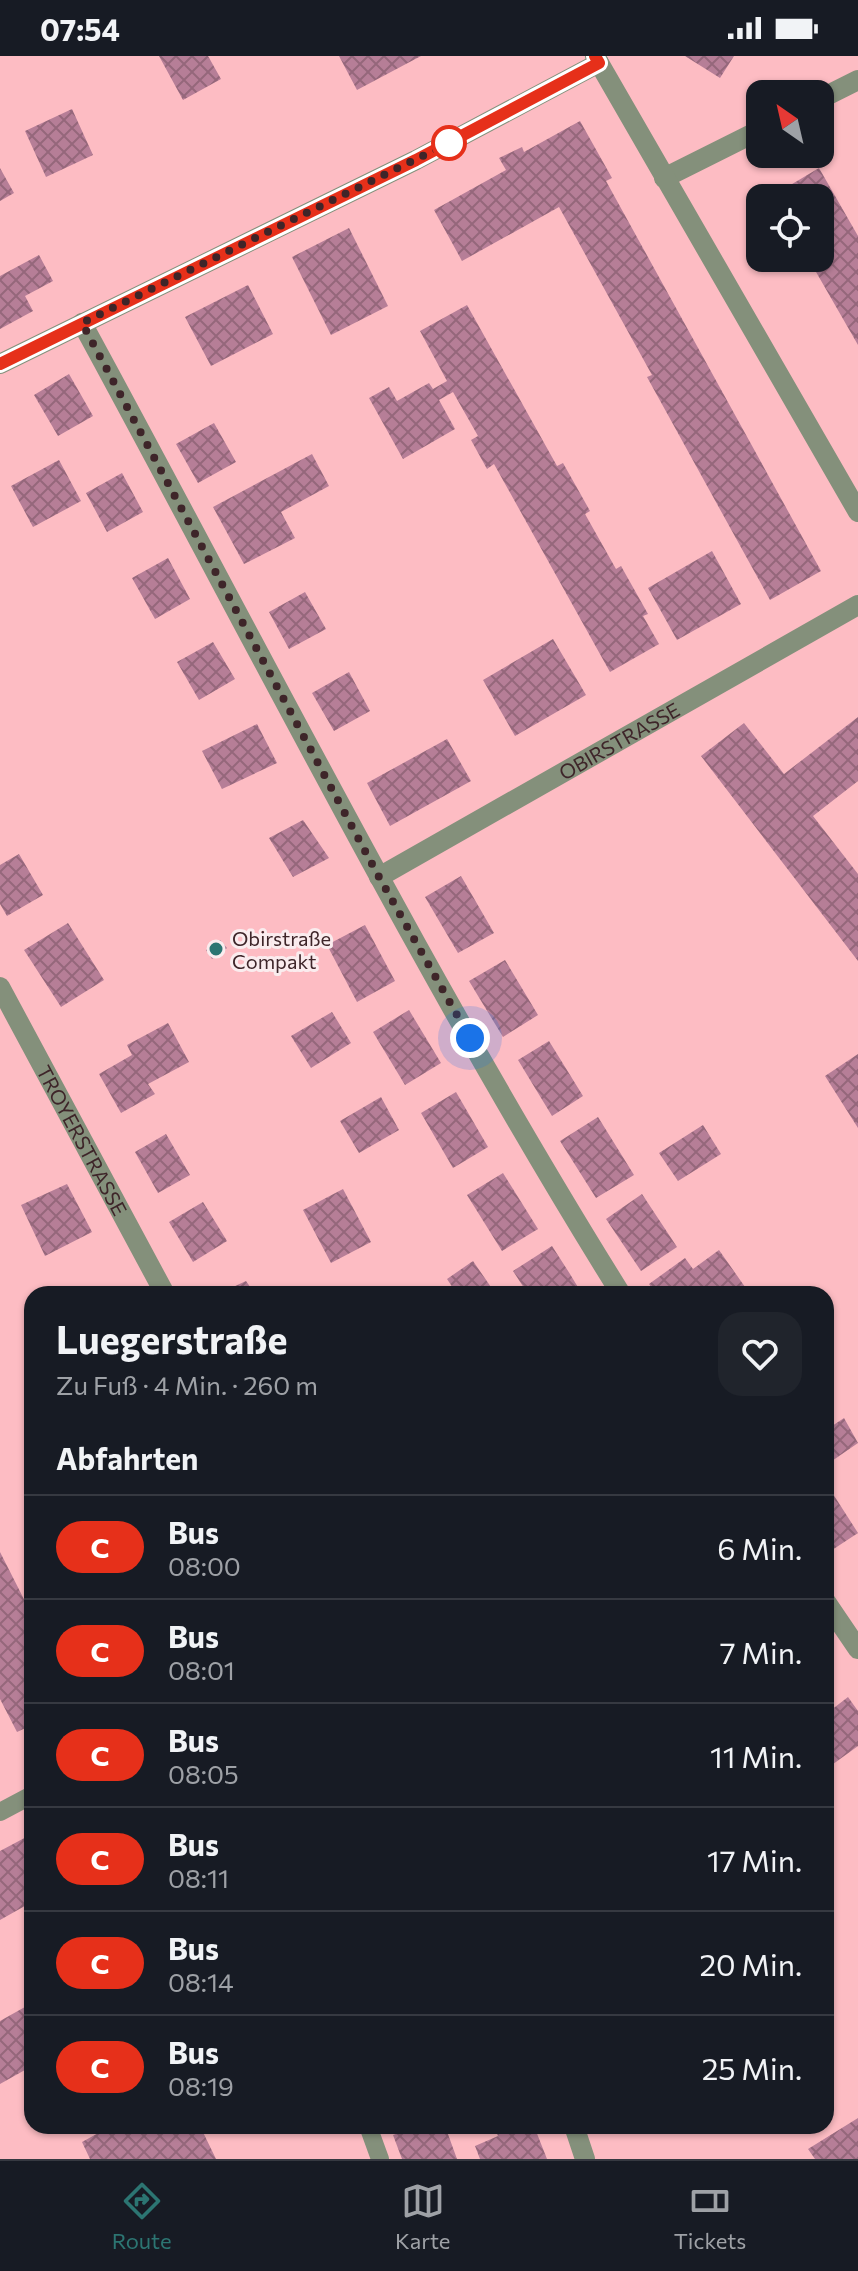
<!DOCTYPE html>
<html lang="de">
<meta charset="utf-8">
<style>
:root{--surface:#171b24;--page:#20242c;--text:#f1f3f6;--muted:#9ea1a6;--line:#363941;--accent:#2c7572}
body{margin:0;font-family:Commissioner,sans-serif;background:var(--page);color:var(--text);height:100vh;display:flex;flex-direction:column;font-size:30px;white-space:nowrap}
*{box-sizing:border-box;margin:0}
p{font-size:26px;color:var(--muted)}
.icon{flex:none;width:44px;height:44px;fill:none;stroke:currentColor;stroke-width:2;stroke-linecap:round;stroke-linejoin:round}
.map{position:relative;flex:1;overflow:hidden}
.drawer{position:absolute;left:24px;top:1230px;width:810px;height:848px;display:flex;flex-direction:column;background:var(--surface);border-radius:24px;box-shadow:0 2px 6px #0004}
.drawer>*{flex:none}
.badge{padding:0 16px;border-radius:26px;font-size:28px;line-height:52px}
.needle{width:52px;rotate:326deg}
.tools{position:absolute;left:746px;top:24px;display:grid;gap:16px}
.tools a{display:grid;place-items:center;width:88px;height:88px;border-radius:16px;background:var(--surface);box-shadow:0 2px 6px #0004;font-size:40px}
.you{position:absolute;width:40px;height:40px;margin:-20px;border:6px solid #fff;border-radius:50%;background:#1a73e8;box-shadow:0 0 0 12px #1a73e833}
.map>.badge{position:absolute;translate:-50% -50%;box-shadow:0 0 0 4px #fff}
h2{padding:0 32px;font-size:30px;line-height:72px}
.round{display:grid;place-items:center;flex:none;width:84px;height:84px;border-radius:24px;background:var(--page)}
.summary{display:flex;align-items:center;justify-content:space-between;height:136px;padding:0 32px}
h1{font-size:38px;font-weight:700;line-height:60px}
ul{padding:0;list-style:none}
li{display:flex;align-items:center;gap:24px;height:104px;padding:0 32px;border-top:2px solid var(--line)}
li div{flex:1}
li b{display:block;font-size:30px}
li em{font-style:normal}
li .badge{min-width:88px;font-weight:700;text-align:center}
.status{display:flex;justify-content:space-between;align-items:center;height:56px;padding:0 40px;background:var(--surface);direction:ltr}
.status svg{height:22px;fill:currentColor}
.dock{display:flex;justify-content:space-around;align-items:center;height:112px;border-top:2px solid var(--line);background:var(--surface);font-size:22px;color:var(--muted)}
.dock a{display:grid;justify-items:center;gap:4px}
.dock .on{color:var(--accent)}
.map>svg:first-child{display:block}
.building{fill:url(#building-cross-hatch)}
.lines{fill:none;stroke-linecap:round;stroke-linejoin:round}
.service{stroke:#84907b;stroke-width:18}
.minor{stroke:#84907b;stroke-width:20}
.tertiary{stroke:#84907b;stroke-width:20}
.line-casing{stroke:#fff;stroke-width:18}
.line{stroke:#e6301a;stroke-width:12}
.walk{stroke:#3e2529;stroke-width:8;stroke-dasharray:0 14.4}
.stop-dot{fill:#fff;stroke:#e6301a;stroke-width:4}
.poi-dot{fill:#2c7572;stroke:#faecee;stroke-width:3}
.labels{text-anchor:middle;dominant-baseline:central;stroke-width:6;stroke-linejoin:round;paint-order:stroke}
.street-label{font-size:20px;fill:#3e2529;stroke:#faecee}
.poi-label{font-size:20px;fill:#3e2529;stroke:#faecee;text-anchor:start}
</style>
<div class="status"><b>07:54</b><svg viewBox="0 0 49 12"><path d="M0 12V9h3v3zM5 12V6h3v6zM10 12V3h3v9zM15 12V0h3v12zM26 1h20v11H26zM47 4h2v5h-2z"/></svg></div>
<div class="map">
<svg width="858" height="2103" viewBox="0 0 858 2103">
<defs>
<pattern id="building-cross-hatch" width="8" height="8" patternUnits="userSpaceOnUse" patternTransform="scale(2)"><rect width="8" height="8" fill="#b67e97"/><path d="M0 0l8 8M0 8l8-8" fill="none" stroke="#95677b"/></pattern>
</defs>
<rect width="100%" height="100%" fill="#fdbcc3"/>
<path class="building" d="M 159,0 L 208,0 L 221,23 L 183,44 Z
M 339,0 L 421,0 L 357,34 Z
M 685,0 L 734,0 L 720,22 Z
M 72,53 L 93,99 L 46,121 L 25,75 Z
M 580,65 L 612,122 L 606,125 L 821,515 L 770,544 L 647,321 L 652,319 L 559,151 L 462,205 L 434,154 L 506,114 L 499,102 L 522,91 L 524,96 Z
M 0,112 L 14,137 L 0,145 Z
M 819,112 L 858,180 L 858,289 L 808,202 L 820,202 L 820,142 L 772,140 Z
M 349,172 L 388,250 L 331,279 L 292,201 Z
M 39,199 L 53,225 L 25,240 L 33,255 L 0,273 L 0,220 Z
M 248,229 L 273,278 L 211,310 L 185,261 Z
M 467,249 L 557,410 L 563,407 L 590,455 L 585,458 L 616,513 L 621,510 L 648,558 L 643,560 L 659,588 L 610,616 L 494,408 L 487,413 L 471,384 L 478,380 L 453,336 L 439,344 L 455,373 L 403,403 L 369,342 L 389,331 L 397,345 L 429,327 L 433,333 L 447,325 L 420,275 Z
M 69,318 L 93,360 L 58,380 L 34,339 Z
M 214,367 L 236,406 L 198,427 L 176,388 Z
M 312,398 L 329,430 L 281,456 L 295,482 L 244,508 L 213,451 Z
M 59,404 L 81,445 L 33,471 L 11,430 Z
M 122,417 L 143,456 L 107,476 L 86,437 Z
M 712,495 L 741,548 L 677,584 L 648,532 Z
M 168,502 L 190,543 L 155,563 L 132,522 Z
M 305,536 L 326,573 L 289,593 L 269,556 Z
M 553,583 L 586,639 L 515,680 L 483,624 Z
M 213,586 L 235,623 L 199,644 L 177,606 Z
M 349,616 L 370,655 L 334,675 L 312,637 Z
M 858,661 L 858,725 L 813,760 L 858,818 L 858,905 L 701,700 L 744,667 L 784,718 Z
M 257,668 L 277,707 L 222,733 L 202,695 Z
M 447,683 L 471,725 L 390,770 L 367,727 Z
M 303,764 L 329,802 L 293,821 L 269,782 Z
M 19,798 L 43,839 L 7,860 L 0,848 L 0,809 Z
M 461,820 L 494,877 L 458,897 L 425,841 Z
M 68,867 L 104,924 L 61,951 L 24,894 Z
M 365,869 L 395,925 L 357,946 L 327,889 Z
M 220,884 L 227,892 L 212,903 L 206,894 Z
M 505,904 L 538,959 L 503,981 L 469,925 Z
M 409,954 L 441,1007 L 405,1029 L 373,976 Z
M 332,956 L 351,987 L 311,1012 L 291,980 Z
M 168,967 L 189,1006 L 148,1028 L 155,1038 L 121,1057 L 99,1018 L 132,999 L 127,989 Z
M 549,985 L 583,1040 L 552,1060 L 518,1004 Z
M 858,998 L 858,1072 L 825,1020 Z
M 456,1036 L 488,1091 L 453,1112 L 421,1057 Z
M 381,1041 L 399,1074 L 359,1097 L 340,1065 Z
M 598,1061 L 634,1119 L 596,1142 L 560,1085 Z
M 703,1069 L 721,1098 L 678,1125 L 659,1097 Z
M 166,1078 L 190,1119 L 158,1137 L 135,1096 Z
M 503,1117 L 538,1173 L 502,1195 L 467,1139 Z
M 67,1128 L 92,1176 L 45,1200 L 21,1149 Z
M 343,1133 L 371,1186 L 331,1207 L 303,1154 Z
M 642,1138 L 677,1191 L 641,1215 L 606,1163 Z
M 203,1146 L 227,1185 L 193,1206 L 169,1166 Z
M 552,1190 L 570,1218 L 582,1238 L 528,1238 L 513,1215 Z
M 719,1194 L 750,1238 L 656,1238 L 649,1228 L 685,1202 L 693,1213 Z
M 473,1205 L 493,1234 L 488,1238 L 457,1238 L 447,1223 Z
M 246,1225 L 255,1238 L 218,1238 Z
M 844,1362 L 858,1387 L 826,1409 L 826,1367 L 829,1372 Z
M 833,1438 L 858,1477 L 826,1498 L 826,1443 Z
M 0,1496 L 32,1559 L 32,1669 L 17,1676 L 0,1643 Z
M 848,1641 L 858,1655 L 858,1690 L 829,1711 L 826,1658 Z
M 32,1778 L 32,1846 L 0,1864 L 0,1795 Z
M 32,1947 L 32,2010 L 0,2028 L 0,1965 Z
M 858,2062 L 858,2103 L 815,2103 L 808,2093 Z
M 111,2070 L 200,2070 L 216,2103 L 90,2103 L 82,2086 Z
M 418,2070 L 445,2070 L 457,2103 L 402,2103 L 393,2079 Z
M 494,2070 L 534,2070 L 547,2103 L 480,2103 L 475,2090 L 498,2080 Z"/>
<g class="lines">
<path class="service" d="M 0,1756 L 32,1739
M 368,2070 L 380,2103"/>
<g class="minor">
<path d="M 820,43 L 858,24"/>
<path d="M 664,122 L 760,74"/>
<path d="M 82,267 C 259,592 425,924 621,1238"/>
<path d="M 0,308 L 416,104 L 599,7"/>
<path id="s1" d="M 379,821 L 858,549"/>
<path id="s2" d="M 0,931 L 165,1238"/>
<path d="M 826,1546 L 858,1593"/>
<path d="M 574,2070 L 585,2103"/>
</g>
<path class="tertiary" d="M 595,0 L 858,456"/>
</g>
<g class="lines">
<g class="line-casing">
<path id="line" d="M 0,308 L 416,104 L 599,7 L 595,0"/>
</g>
<use href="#line" class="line"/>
<path class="walk" d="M 449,87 L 82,267 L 379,821 L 470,982"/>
</g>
<circle class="stop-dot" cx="449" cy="87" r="16"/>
<circle class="poi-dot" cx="216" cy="893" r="8"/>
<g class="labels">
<g class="street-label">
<text stroke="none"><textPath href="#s1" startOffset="276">OBIRSTRASSE</textPath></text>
<text stroke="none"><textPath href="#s2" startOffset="174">TROYERSTRASSE</textPath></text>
</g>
<g class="poi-label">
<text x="232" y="882">Obirstraße<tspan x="232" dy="23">Compakt</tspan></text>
</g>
</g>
</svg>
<div class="tools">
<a><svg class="needle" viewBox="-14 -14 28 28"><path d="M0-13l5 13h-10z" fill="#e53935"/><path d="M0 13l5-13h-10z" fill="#9ea1a6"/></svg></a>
<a><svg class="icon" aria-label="locate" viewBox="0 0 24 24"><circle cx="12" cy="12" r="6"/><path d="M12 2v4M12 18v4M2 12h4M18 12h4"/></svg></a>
</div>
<div class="you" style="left:470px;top:982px"></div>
<section class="drawer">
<div class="summary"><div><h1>Luegerstraße</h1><p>Zu Fuß · 4 Min. · 260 m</p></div><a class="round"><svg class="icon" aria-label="heart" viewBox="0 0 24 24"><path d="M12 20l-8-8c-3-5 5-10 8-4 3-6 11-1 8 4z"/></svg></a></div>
<h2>Abfahrten</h2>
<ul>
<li><span class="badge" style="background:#e6301a;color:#fff">C</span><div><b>Bus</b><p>08:00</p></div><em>6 Min.</em></li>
<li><span class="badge" style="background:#e6301a;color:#fff">C</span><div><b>Bus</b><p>08:01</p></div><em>7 Min.</em></li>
<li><span class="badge" style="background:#e6301a;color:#fff">C</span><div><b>Bus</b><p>08:05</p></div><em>11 Min.</em></li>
<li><span class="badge" style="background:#e6301a;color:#fff">C</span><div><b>Bus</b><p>08:11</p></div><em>17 Min.</em></li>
<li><span class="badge" style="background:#e6301a;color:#fff">C</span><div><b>Bus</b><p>08:14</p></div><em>20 Min.</em></li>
<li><span class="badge" style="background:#e6301a;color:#fff">C</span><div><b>Bus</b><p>08:19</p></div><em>25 Min.</em></li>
</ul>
</section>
</div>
<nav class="dock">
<a class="on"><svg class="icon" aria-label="directions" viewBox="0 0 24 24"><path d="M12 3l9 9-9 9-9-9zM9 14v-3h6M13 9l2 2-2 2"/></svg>Route</a>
<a><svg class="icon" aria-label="map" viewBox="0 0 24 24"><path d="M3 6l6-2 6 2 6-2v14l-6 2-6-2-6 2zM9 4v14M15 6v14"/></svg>Karte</a>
<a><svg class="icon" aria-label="tickets" viewBox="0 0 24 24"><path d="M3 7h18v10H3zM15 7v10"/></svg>Tickets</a>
</nav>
